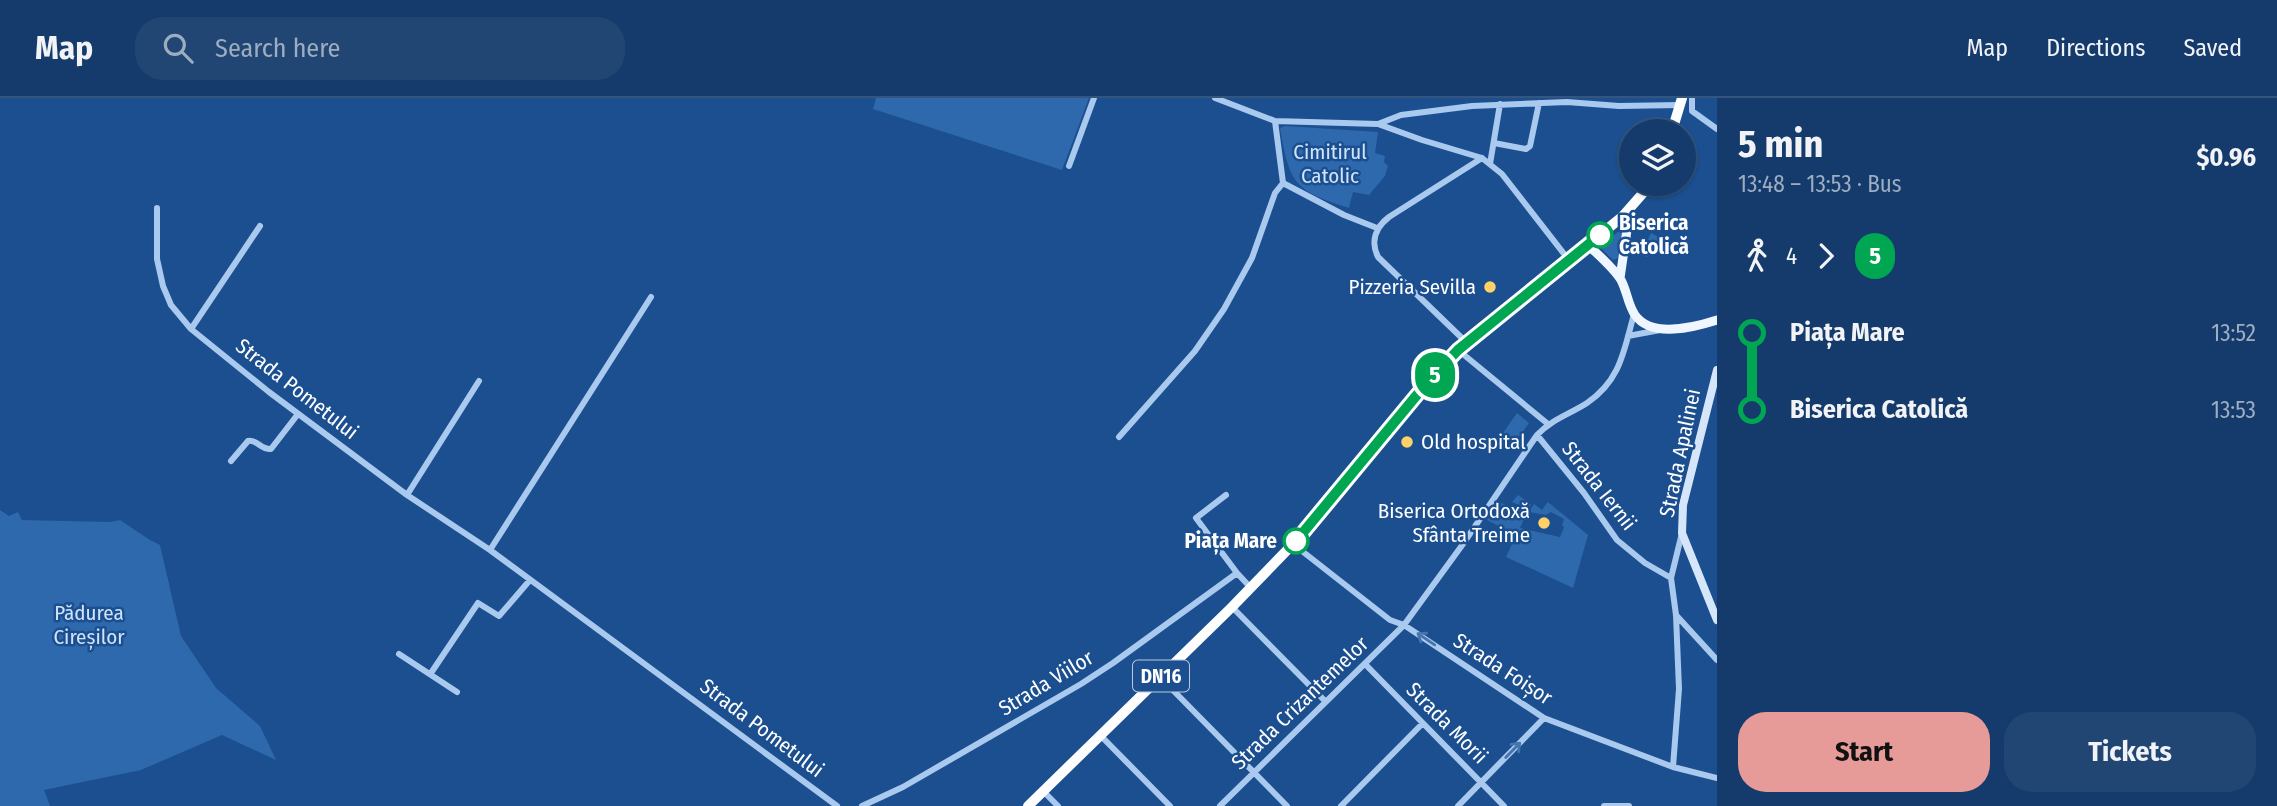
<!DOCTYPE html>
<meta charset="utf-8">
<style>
:root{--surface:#143b6b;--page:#214673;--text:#f1f3f6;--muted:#9dadc1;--line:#33557e;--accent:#e69b98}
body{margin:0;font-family:"Fira Sans Condensed",sans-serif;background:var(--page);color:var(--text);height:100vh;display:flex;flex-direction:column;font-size:26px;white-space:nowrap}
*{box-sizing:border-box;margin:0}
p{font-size:23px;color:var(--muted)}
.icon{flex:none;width:38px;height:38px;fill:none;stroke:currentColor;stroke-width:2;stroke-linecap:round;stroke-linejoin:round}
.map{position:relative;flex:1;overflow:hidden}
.drawer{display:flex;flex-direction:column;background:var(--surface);width:560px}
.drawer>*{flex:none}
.badge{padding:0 14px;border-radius:23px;font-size:24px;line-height:46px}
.buttons{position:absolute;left:1619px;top:21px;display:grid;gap:14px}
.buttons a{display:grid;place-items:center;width:77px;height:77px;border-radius:50%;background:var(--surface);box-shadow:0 2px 5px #0004,0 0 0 2px var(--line);font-size:35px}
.map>.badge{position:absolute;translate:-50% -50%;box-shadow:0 0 0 4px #fff}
.legs{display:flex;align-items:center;gap:10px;height:77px;padding:0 21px;font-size:23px}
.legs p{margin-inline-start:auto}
.overview{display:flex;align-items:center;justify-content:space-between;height:119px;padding:0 21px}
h1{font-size:38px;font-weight:700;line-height:52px}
.primary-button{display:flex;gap:14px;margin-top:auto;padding:14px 21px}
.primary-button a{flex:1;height:80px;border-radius:28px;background:var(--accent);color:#111;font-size:28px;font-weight:700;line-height:80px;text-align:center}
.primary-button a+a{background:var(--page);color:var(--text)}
ul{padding:0 21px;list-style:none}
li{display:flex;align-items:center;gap:24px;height:77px;font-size:26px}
li i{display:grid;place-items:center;width:10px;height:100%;margin:0 9px;background:currentColor}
li i::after{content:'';width:18px;height:18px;margin:-9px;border:5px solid;border-radius:50%;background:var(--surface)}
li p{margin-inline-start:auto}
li:first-child i{background:linear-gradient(#0000 50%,currentColor 0)}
li:last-child i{background:linear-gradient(currentColor 50%,#0000 0)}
header{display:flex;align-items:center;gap:42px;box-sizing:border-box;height:98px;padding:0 35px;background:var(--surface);border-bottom:2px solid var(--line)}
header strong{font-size:33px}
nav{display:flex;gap:38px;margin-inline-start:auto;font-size:24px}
.search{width:490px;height:63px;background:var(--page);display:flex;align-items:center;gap:18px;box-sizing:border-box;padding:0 24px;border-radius:28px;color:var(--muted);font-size:26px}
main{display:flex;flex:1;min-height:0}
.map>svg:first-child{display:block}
.green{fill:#2e69ad}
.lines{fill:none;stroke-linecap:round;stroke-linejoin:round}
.street{stroke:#a9c9ee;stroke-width:6}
.secondary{stroke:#d6e6fa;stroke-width:8}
.primary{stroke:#f0f6ff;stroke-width:9}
.highway{stroke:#fff;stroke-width:10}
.oneway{stroke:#4674ac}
.line-1-casing{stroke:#fff;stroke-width:16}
.line-1{stroke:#00a651;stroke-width:10}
.stop-1-dot{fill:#fff;stroke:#00a651;stroke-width:3.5}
.poi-dot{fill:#ffd166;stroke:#1b4f8f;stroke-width:2.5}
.labels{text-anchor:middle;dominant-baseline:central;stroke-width:5;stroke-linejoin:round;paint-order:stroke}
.shield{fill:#1b4f8f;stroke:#bbcadd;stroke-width:2}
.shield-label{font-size:19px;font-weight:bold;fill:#fff}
.park-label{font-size:21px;fill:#cfe3fa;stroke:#1b4f8f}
.stop-label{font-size:21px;font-weight:bold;fill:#fff;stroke:#1b4f8f;text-anchor:start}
.poi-label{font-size:21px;fill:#fff;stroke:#1b4f8f;text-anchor:end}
.street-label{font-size:21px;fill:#fff;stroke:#1b4f8f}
</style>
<header>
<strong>Map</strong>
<div class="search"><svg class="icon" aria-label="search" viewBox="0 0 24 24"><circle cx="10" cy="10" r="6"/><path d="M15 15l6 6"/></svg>Search here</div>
<nav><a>Map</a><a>Directions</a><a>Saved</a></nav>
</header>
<main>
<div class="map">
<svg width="1717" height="708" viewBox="0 0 1717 708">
<rect width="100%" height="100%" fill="#1b4f8f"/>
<path class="green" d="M 876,0 L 1089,0 L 1062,72 L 873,11 Z
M 1285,28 L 1378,34 L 1375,55 L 1385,58 L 1384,64 L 1388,68 L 1385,78 L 1369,97 L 1353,94 L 1349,110 C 1293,92 1290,86 1280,30 Z
M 1619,133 L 1621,133 L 1623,138 L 1618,160 L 1613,162 L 1600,149 Z
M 1651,135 L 1673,147 L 1672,153 L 1665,151 L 1664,156 L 1649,154 L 1648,159 L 1637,157 L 1640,145 L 1646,146 Z
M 1517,315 L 1529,325 L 1516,343 L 1503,335 Z
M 1518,397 L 1531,406 L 1520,430 L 1560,439 L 1564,429 L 1562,428 L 1564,421 L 1551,414 L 1546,417 L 1529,414 L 1534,406 L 1542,412 L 1548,404 L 1588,437 L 1573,490 L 1506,459 L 1516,437 L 1487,422 L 1499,404 L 1517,412 L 1519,407 L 1512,404 Z
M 0,412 L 9,418 L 18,414 L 22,422 L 110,424 L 120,422 L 150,442 L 160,447 L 181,538 L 216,590 L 260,628 L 276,662 L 222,637 L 141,672 L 44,692 L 50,708 L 0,708 Z"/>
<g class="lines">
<path class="street" d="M 1215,0 L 1275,23 L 1378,26 L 1422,42 L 1482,60 L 1502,76 L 1568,161
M 1692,0 L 1692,13 L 1717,31
M 1275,23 L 1283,85
M 1378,26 L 1401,17 L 1472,8 L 1567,4 L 1619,8 L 1680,7
M 1494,45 L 1526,51 L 1530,48 L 1539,5
M 1490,66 L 1500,6
M 1069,68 L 1094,0
M 1283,85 L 1344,117 L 1377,130
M 157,110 L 157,161 L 163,188 L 171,207 L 191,231 L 269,294 L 407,397 L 490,452 L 837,708
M 191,231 L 260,128
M 1628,238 L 1660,232
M 1466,244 L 1378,159 C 1370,143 1376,129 1389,119 L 1482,60
M 1458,252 L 1548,326
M 1537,337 L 1584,395 L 1617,442 L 1645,465 L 1671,480
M 1119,339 L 1195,253 L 1224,211 L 1252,160 L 1275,95 L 1283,85
M 231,363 L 248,343 C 257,341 261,352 271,351 L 298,316
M 407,397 L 479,283
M 1226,397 L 1196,420 L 1237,475
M 1293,446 L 1390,522 L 1404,527 L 1544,620 L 1673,669 L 1717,680
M 490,452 L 651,199
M 1232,509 L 1325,603
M 1676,517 L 1717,562
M 399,556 L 457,594
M 1365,566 L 1504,708
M 431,575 L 478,505 L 499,518 L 530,482
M 1160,579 L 1287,708
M 1100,637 L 1170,708
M 1673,669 L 1679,591 L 1676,517 L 1671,480 L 1682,435
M 1043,693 L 1058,708
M 862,708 L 903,689 L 1081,586 L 1113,565 L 1237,475 L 1251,490
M 1220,708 L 1404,527 L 1463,446 L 1537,337 C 1552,321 1570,316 1587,305 C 1621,282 1624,252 1634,216
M 1341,708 L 1422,626
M 1458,708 L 1544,620
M 1604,708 L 1629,708"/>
<path class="secondary" d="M 1717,272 L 1683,407 L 1682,435 L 1717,522"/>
<path class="primary" d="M 1587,146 C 1598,157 1613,169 1621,182 C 1627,193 1628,207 1635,217 C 1652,241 1695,229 1717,222
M 1620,180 L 1627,132 L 1627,128 L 1622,119"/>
<path class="highway" d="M 1672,33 L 1682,0
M 1028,708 L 1232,509 L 1293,446 L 1426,286 L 1458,252 L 1622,119 L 1651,86"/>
</g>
<defs><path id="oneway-shaft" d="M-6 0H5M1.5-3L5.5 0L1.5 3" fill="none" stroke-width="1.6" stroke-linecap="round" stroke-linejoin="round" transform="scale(1.75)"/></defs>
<g class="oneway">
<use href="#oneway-shaft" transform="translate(1426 541) rotate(-146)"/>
<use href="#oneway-shaft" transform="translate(1513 652) rotate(-46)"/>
</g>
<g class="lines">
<g class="line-1-casing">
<path id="line-1" d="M 1296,443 L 1426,286 L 1458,252 L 1600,137"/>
</g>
<use href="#line-1" class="line-1"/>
</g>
<g class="stop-1-dot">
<circle cx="1600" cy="137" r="12"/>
<circle cx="1296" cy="443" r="12"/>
</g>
<g class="poi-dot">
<circle cx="1490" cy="189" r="7"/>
<circle cx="1407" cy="344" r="7"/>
<circle cx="1544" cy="425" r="7"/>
</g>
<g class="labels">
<rect class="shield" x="1133" y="562.5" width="56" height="31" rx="5"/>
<g class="shield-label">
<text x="1161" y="578">DN16</text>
</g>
<g class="park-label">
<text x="1330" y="54">Cimitirul<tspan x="1330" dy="24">Catolic</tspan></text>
<text x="89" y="515">Pădurea<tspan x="89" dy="24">Cireșilor</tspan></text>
</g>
<g class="stop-label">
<text x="1619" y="125">Biserica<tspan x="1619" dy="24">Catolică</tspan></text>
<text x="1277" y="443" text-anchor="end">Piața Mare</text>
</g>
<g class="poi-label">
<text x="1476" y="189">Pizzeria Sevilla</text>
<text x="1421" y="344" text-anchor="start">Old hospital</text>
<text x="1530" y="413">Biserica Ortodoxă<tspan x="1530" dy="24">Sfânta Treime</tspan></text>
</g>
<g class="street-label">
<text transform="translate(297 291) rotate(38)">Strada Pometului</text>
<text transform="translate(1680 355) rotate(-78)">Strada Apalinei</text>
<text transform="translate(1599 388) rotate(52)">Strada Iernii</text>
<text transform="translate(1503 571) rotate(33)">Strada Foișor</text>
<text transform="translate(1046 585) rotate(-31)">Strada Viilor</text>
<text transform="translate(1300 605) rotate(-44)">Strada Crizantemelor</text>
<text transform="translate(1447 625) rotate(45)">Strada Morii</text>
<text transform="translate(762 630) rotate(37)">Strada Pometului</text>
</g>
</g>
</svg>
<div class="buttons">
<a><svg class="icon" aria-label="layers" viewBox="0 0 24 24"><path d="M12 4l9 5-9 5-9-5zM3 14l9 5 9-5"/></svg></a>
</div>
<b class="badge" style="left:1435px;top:277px;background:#00a651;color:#fff">5</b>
</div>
<section class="drawer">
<div class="overview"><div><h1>5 min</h1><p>13:48 – 13:53 · Bus</p></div><b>$0.96</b></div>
<div class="legs"><svg class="icon" aria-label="walk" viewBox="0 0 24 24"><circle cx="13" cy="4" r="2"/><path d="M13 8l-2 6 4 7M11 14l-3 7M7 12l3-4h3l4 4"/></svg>4<svg class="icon" aria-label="forward" viewBox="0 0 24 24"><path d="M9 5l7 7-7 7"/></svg><b class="badge" style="background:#00a651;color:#fff">5</b></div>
<ul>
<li><i style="color:#00a651"></i><b>Piața Mare</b><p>13:52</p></li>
<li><i style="color:#00a651"></i><b>Biserica Catolică</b><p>13:53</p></li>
</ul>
<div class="primary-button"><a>Start</a><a>Tickets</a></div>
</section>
</main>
